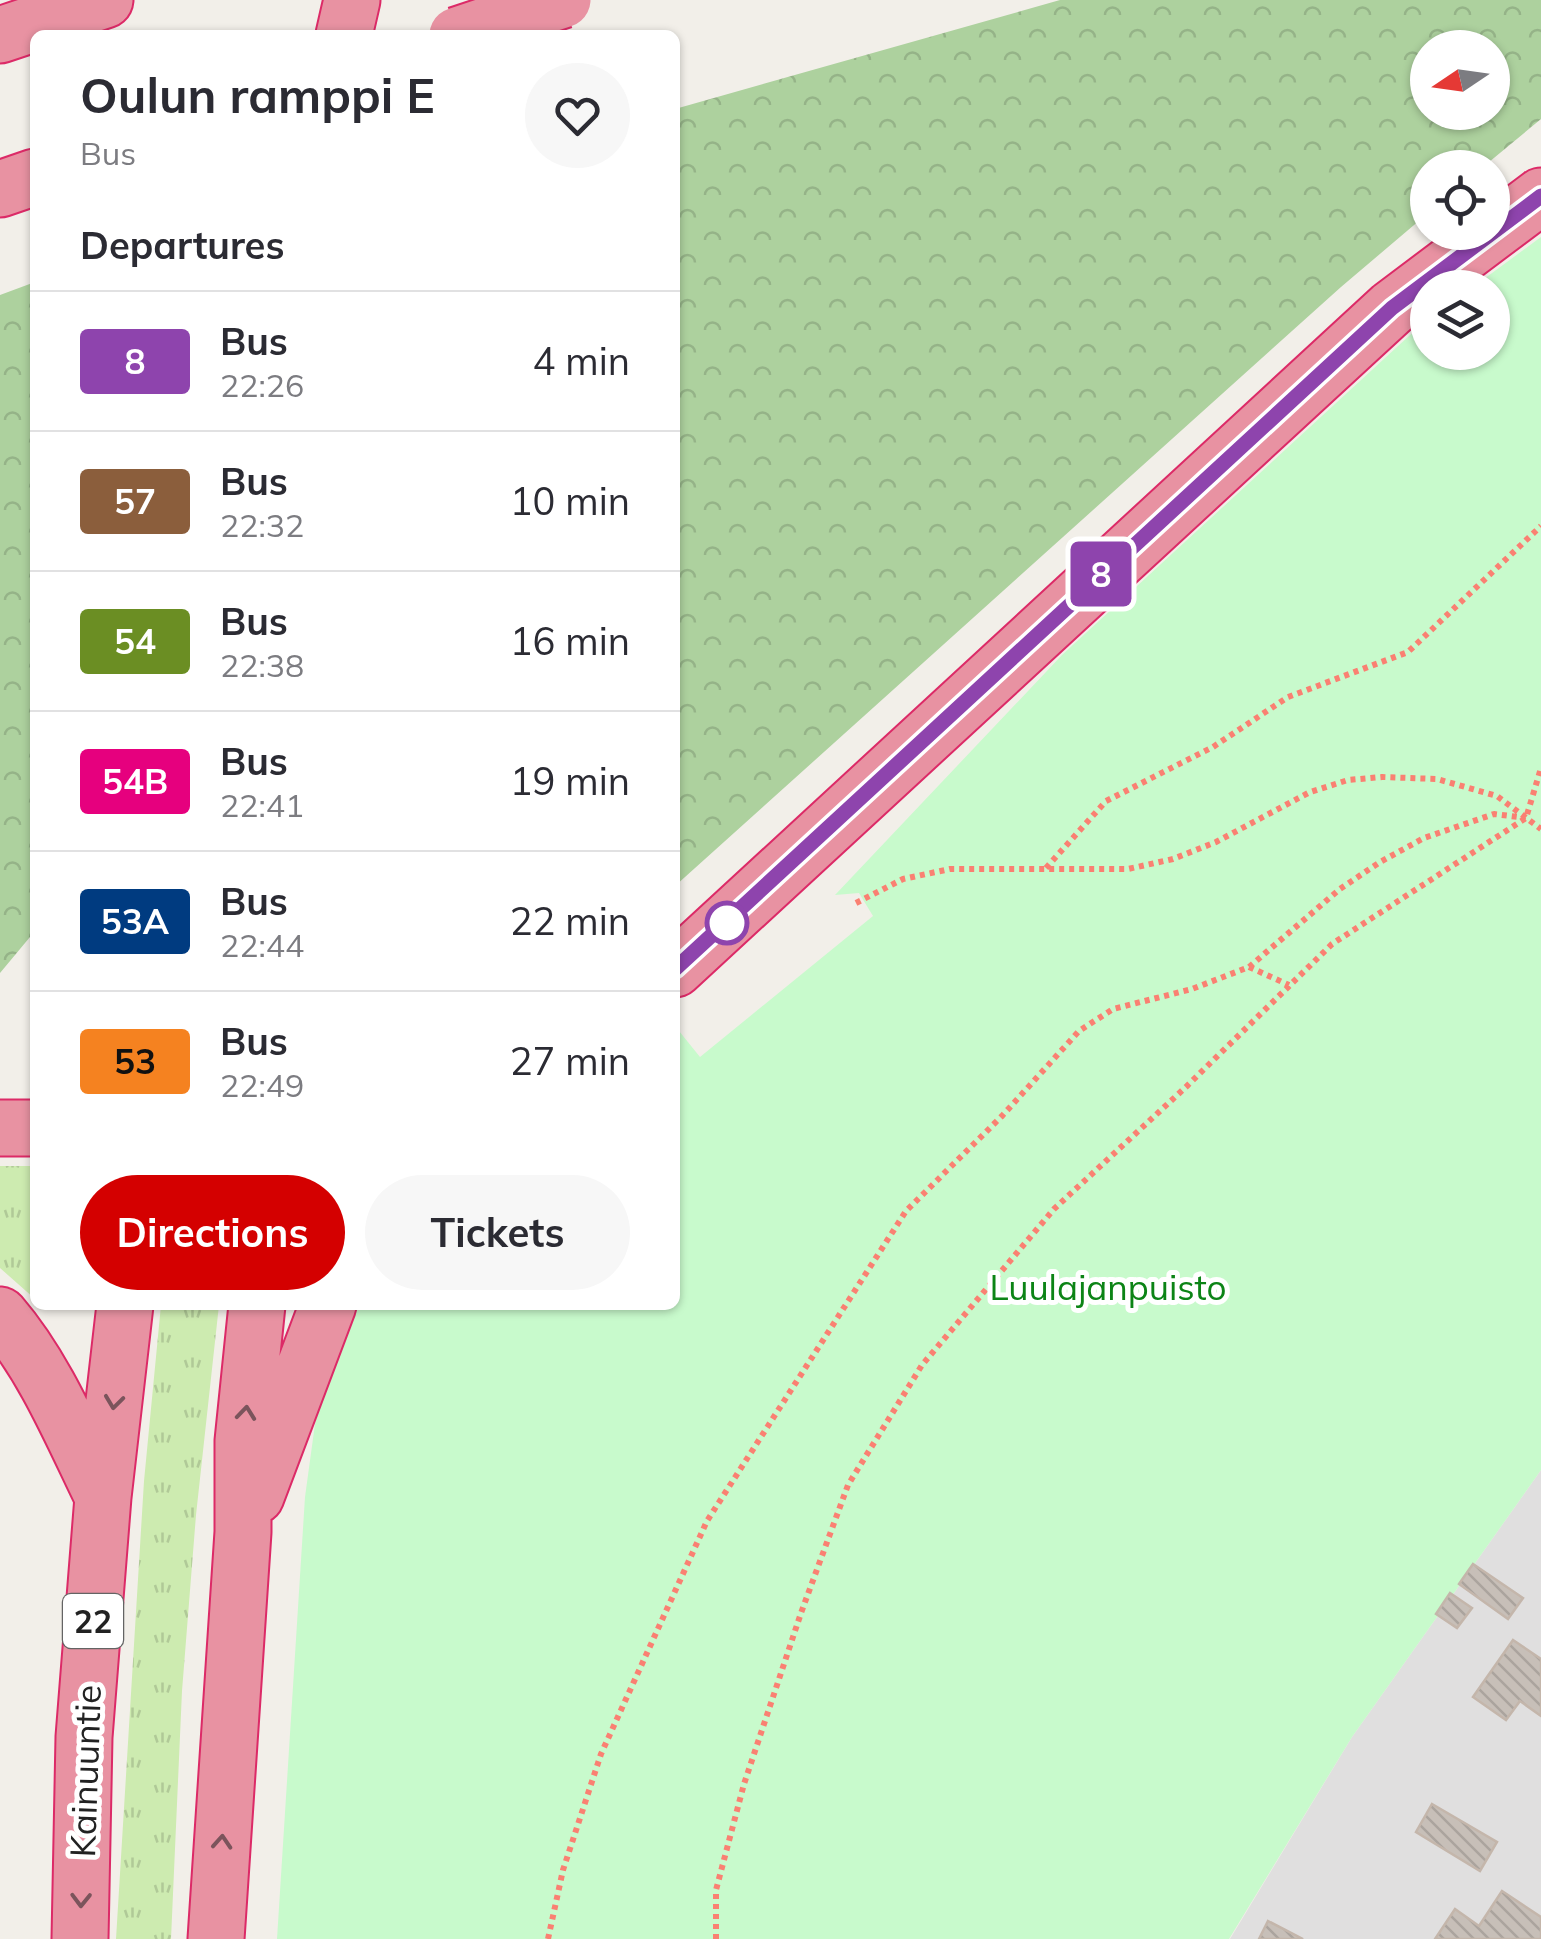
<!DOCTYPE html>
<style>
:root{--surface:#fff;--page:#f7f7f7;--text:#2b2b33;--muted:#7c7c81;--line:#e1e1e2;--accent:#d40000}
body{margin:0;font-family:Mulish,sans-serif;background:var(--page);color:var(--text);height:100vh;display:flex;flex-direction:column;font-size:38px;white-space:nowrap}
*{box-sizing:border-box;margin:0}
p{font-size:32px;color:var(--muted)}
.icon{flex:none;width:55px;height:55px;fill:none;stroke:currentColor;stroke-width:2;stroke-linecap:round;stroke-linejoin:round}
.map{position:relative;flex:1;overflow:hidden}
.panel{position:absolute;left:30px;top:30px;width:650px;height:1280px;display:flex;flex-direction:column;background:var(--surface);border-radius:15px;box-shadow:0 2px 8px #0004}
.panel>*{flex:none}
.badge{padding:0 20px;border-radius:8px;font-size:35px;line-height:65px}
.needle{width:65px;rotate:257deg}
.tools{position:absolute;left:1410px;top:30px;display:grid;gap:20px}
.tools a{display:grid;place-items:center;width:100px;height:100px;border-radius:50%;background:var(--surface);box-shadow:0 2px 8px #0004;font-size:50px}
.map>.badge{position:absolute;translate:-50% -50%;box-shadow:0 0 0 5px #fff}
h2{padding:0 50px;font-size:38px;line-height:90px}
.round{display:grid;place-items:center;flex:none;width:105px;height:105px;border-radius:52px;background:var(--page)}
.summary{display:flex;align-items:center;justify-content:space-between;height:170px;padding:0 50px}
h1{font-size:48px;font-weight:700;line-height:75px}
.button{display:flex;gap:20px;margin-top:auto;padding:20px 50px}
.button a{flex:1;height:115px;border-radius:60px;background:var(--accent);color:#fff;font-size:40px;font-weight:700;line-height:115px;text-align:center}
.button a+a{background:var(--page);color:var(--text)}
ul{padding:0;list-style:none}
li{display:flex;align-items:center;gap:30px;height:140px;padding:0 50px;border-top:2px solid var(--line)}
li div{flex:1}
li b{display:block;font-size:38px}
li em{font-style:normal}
li .badge{min-width:110px;font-weight:700;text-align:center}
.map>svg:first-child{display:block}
.residential{fill:#e0dfdf}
.grass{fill:url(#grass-tufts)}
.forest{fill:url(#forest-crowns);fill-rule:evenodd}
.park{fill:#c8facc}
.building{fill:url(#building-back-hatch);stroke:#c4b6ab;stroke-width:2.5}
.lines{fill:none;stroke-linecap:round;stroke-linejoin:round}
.highway-casing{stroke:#dc2a67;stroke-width:59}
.path{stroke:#fa8072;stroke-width:6;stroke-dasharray:5 5;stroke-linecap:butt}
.highway{stroke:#e892a2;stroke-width:55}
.highway-bridge-casing{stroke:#dc2a67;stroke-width:59;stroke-linecap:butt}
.highway-bridge{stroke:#e892a2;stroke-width:55}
.oneway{stroke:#7b545c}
.line-casing{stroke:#fff;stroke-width:22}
.line{stroke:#8e44ad;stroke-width:15}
.stop-dot{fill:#fff;stroke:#8e44ad;stroke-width:5}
.labels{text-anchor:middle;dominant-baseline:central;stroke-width:10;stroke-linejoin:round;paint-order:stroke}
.shield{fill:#fff;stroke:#646464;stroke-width:2.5}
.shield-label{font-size:32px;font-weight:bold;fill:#222}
.park-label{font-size:35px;fill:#0c8416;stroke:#fff}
.street-label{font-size:35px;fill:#222;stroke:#fff}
</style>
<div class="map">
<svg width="1541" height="1939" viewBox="0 0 1541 1939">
<defs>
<pattern id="grass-tufts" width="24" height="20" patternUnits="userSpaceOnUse" patternTransform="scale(2.5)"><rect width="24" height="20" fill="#cdebb0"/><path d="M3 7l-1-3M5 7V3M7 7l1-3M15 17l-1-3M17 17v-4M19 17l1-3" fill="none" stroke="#b0c997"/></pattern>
<pattern id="forest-crowns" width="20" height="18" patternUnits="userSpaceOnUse" patternTransform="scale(2.5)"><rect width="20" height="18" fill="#add19e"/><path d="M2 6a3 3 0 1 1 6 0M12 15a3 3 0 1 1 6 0" fill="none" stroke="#95b388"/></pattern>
<pattern id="building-back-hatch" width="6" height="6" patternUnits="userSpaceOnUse" patternTransform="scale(2.5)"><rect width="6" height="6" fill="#c7bfb8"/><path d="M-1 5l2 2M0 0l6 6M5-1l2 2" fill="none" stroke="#aba49e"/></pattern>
</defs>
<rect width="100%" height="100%" fill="#f2efe9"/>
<path class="residential" d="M 1541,1470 L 1541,1939 L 1230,1939 L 1352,1737 Z"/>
<path class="grass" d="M 0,1166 L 35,1166 L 35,1299 L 0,1268 Z
M 161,1305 L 219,1305 L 196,1515 L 182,1691 L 171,1939 L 116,1939 L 144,1481 Z"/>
<path class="forest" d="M 1060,0 L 1541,0 L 1541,119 L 1483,167 L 1428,168 L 1427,214 L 1341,287 L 675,886 L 675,109 ZM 1428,48 L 1492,48 L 1492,112 L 1428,112 Z
M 35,282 L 35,931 L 0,973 L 0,295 Z"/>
<path class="park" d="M 1541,237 L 1541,1470 L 1352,1737 L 1229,1939 L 277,1939 L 305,1497 L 315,1424 L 329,1373 L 357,1305 L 675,1305 L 675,1026 L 700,1057 L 873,916 L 859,893 L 835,895 L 1062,655 L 1410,335 L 1427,322 L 1428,352 L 1492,352 L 1492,288 L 1473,287 Z"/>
<path class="building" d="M 1473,1564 L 1523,1598 L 1508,1619 L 1459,1584 Z
M 1450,1593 L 1472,1608 L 1457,1628 L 1436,1614 Z
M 1513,1640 L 1541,1659 L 1541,1716 L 1520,1701 L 1506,1720 L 1473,1697 Z
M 1432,1804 L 1497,1842 L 1480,1871 L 1416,1832 Z
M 1502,1891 L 1541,1917 L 1541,1939 L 1435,1939 L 1455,1909 L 1479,1926 Z
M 1268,1921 L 1303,1939 L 1259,1939 Z"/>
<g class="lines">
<g class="highway-casing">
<path id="highway" d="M 0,35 L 105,0
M 344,35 L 352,0
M 0,189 L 35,177
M 675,969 L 1392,308 L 1541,196
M 0,1128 L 35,1128
M 0,1315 C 45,1367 73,1436 103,1497
M 256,1496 L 328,1305
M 80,1939 L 84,1737 L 103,1497 L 125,1305
M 216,1939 L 243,1532 L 243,1441 L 257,1305"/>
</g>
<path class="path" d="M 1046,868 L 1106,801 L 1213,747 L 1288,697 L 1408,652 L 1541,526
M 856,903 L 903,879 L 950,869 L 1128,869 L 1173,859 L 1216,842 L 1310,792 L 1348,780 L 1382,777 L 1437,779 L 1497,796 L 1541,829
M 1249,967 L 1289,985
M 548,1939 L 563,1870 L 601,1754 L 707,1521 L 906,1211 L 1002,1116 L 1079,1031 L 1113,1009 L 1192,989 L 1249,967 L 1340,889 L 1380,862 L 1424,838 L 1494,814 L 1526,818
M 716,1939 L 716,1890 L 744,1784 L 801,1613 L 848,1485 L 922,1365 L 1054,1209 L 1187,1086 L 1332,944 L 1526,818 L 1541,768"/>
<use href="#highway" class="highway"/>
<g class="highway-bridge-casing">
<path id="highway-bridge" d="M 457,35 L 563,0"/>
</g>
<use href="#highway-bridge" class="highway-bridge"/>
</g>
<defs><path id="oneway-chevron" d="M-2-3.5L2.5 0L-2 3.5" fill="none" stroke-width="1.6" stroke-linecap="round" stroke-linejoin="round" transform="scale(2.5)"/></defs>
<g class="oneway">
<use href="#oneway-chevron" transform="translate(114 1402) rotate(97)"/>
<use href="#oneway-chevron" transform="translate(246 1413) rotate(-84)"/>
<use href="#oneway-chevron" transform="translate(222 1842) rotate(-86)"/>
<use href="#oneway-chevron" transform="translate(81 1900) rotate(91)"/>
</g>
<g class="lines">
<g class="line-casing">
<path id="line" d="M 675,969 L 1392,308 L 1541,196"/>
</g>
<use href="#line" class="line"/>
</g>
<circle class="stop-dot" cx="727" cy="923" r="20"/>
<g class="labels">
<rect class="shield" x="63" y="1594" width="60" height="54" rx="8"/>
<g class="shield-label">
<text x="93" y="1621">22</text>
</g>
<g class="park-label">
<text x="1108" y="1287">Luulajanpuisto</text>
</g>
<g class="street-label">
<text transform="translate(85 1771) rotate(-88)">Kainuuntie</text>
</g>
</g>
</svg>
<div class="tools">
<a><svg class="needle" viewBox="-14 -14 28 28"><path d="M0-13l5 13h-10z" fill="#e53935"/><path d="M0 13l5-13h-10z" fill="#7c7c81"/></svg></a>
<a><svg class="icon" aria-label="locate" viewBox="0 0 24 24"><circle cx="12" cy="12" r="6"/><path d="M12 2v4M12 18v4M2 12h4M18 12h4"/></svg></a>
<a><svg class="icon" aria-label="layers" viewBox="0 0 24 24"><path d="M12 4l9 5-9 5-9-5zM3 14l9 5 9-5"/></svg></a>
</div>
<b class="badge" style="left:1101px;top:574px;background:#8e44ad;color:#fff">8</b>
<section class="panel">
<div class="summary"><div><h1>Oulun ramppi E</h1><p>Bus</p></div><a class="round"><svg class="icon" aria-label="heart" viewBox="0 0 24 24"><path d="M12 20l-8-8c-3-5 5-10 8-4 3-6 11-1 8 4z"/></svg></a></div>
<h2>Departures</h2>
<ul>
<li><span class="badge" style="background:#8e44ad;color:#fff">8</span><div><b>Bus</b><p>22:26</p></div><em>4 min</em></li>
<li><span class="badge" style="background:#8b5e3c;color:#fff">57</span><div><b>Bus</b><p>22:32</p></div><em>10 min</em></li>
<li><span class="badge" style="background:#6b8e23;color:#fff">54</span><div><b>Bus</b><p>22:38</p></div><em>16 min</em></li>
<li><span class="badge" style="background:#e6007e;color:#fff">54B</span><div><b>Bus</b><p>22:41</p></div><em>19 min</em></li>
<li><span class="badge" style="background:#003b80;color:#fff">53A</span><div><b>Bus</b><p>22:44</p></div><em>22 min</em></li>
<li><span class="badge" style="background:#f58220;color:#111">53</span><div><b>Bus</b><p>22:49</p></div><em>27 min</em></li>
</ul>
<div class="button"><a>Directions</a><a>Tickets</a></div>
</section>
</div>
